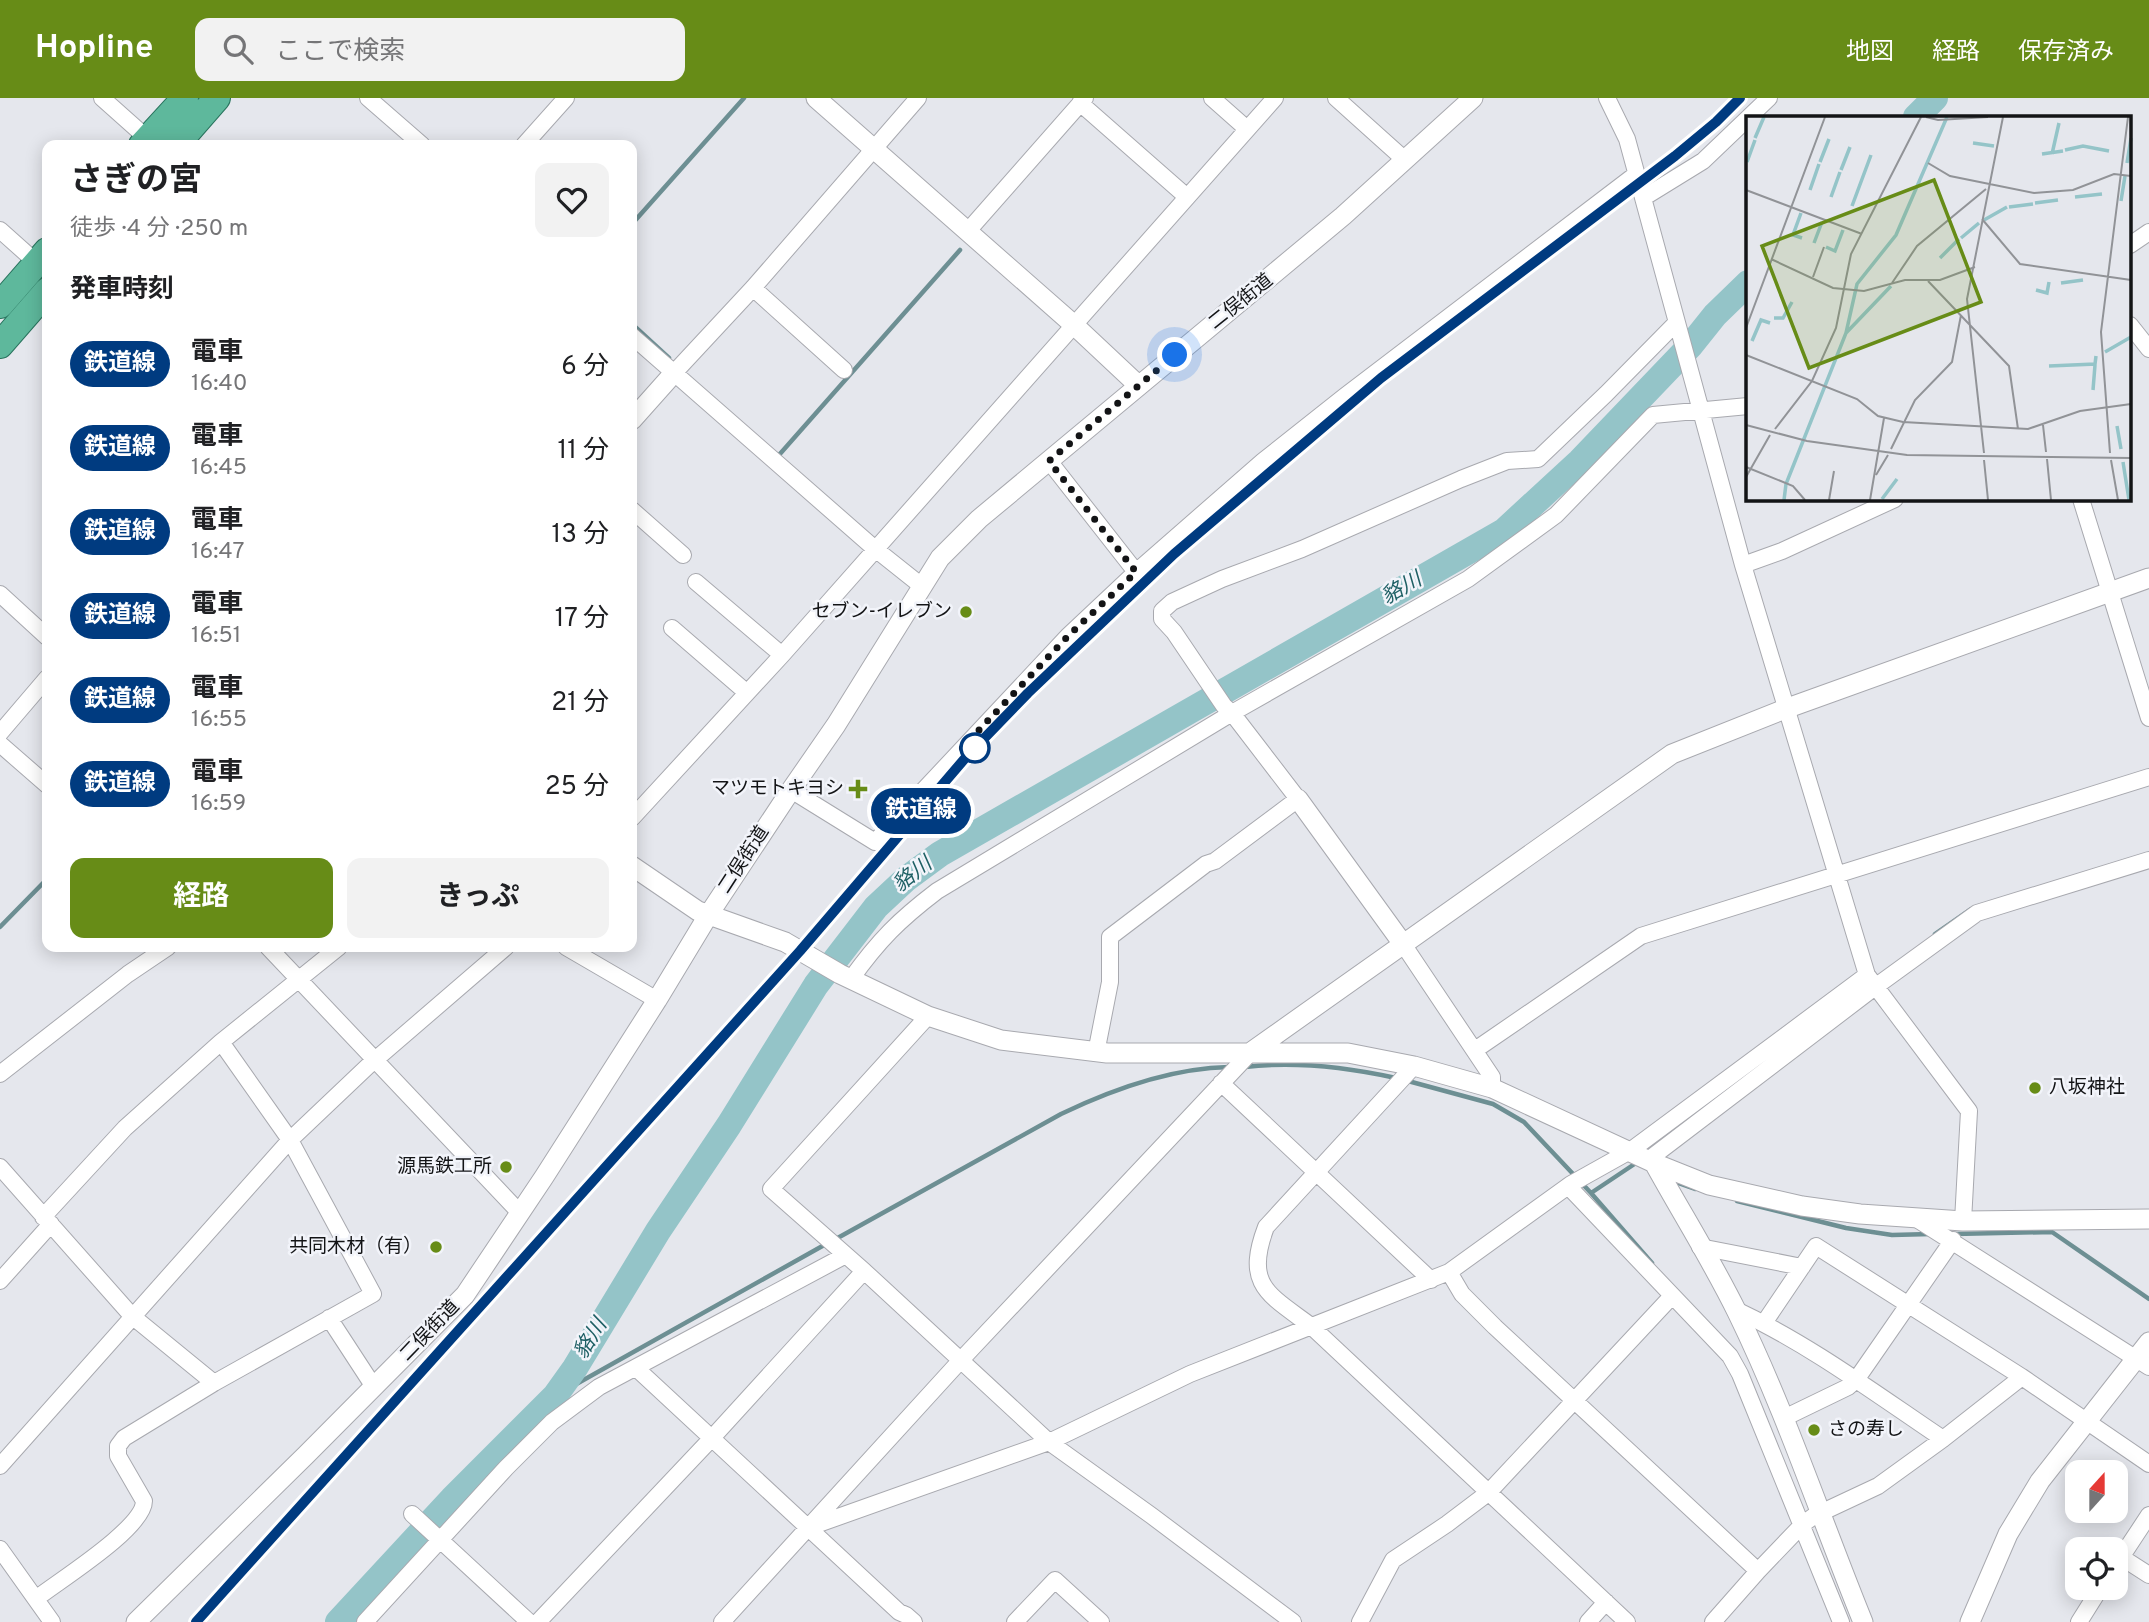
<!DOCTYPE html>
<html lang="ja">
<meta charset="utf-8">
<style>
:root{--surface:#fff;--page:#f2f2f2;--text:#202124;--muted:#757577;--accent:#678c17}
body{margin:0;font-family:Overpass,"Noto Sans JP",sans-serif;background:var(--page);color:var(--text);height:100vh;display:flex;flex-direction:column;font-size:26px;white-space:nowrap}
*{box-sizing:border-box;margin:0}
p{font-size:23px;color:var(--muted)}
.icon{flex:none;width:38px;height:38px;fill:none;stroke:currentColor;stroke-width:2;stroke-linecap:round;stroke-linejoin:round}
.map{position:relative;flex:1;overflow:hidden}
.drawer{position:absolute;left:42px;top:42px;width:595px;height:812px;display:flex;flex-direction:column;background:var(--surface);border-radius:14px;box-shadow:0 4px 18px #0003}
.drawer>*{flex:none}
.badge{padding:0 14px;border-radius:23px;font-size:24px;line-height:46px}
.needle{width:46px;rotate:21deg}
.fabs{position:absolute;left:2065px;top:1362px;display:grid;gap:14px}
.fabs a{display:grid;place-items:center;width:63px;height:63px;border-radius:14px;background:var(--surface);box-shadow:0 4px 18px #0003;font-size:35px}
.you{position:absolute;width:35px;height:35px;margin:-18px;border:5px solid #fff;border-radius:50%;background:#1a73e8;box-shadow:0 0 0 10px #1a73e833}
.map>.badge{position:absolute;translate:-50% -50%;box-shadow:0 0 0 4px #fff}
h2{padding:0 28px;font-size:26px;line-height:63px}
.round{display:grid;place-items:center;flex:none;width:74px;height:74px;border-radius:14px;background:var(--page)}
.summary{display:flex;align-items:center;justify-content:space-between;height:119px;padding:0 28px}
h1{font-size:33px;font-weight:700;line-height:52px}
.action{display:flex;gap:14px;margin-top:auto;padding:14px 28px}
.action a{flex:1;height:80px;border-radius:14px;background:var(--accent);color:#fff;font-size:28px;font-weight:700;line-height:80px;text-align:center}
.action a+a{background:var(--page);color:var(--text)}
ul{padding:0;list-style:none}
li{display:flex;align-items:center;gap:21px;height:84px;padding:0 28px}
li div{flex:1}
li b{display:block;font-size:26px}
li em{font-style:normal}
li .badge{min-width:77px;font-weight:700;text-align:center}
header{display:flex;align-items:center;gap:42px;box-sizing:border-box;height:98px;padding:0 35px;background:var(--accent);color:#fff}
header strong{font-size:33px}
nav{display:flex;gap:38px;margin-inline-start:auto;font-size:24px}
.search{width:490px;height:63px;background:var(--page);display:flex;align-items:center;gap:18px;box-sizing:border-box;padding:0 24px;border-radius:14px;color:var(--muted);font-size:26px}
.map>svg:first-child{display:block}
.lines{fill:none;stroke-linecap:round;stroke-linejoin:round}
.stream{stroke:#6d8f93;stroke-width:4.5}
.river{stroke:#94c4c8;stroke-width:26}
.minor-casing{stroke:#a8a9af;stroke-width:18}
.tertiary-casing{stroke:#a8a9af;stroke-width:21}
.trunk-casing{stroke:#29745e;stroke-width:28}
.minor{stroke:#fff;stroke-width:16}
.tertiary{stroke:#fff;stroke-width:19}
.trunk{stroke:#5eb89c;stroke-width:26}
.rail-casing{stroke:#505154;stroke-width:7}
.rail{stroke:#f2f4fa;stroke-width:4.5;stroke-dasharray:13;stroke-linecap:butt}
.line-casing{stroke:#fff;stroke-width:16}
.line{stroke:#003b80;stroke-width:10}
.walk{stroke:#131416;stroke-width:7;stroke-dasharray:0 12.6}
.poi-dot{fill:#678c17;stroke:#f2f4fa;stroke-width:2.5}
.stop-dot{fill:#fff;stroke:#003b80;stroke-width:3.5}
.labels{text-anchor:middle;dominant-baseline:central;stroke-width:5;stroke-linejoin:round;paint-order:stroke}
.street-label{font-size:19px;fill:#131416;stroke:#f2f4fa}
.poi-label{font-size:19px;fill:#131416;stroke:#f2f4fa;text-anchor:end}
.water-label{font-size:21px;font-style:italic;fill:#1f6065;stroke:#f2f4fa}
.inset-river{fill:none;stroke:#94c4c8;stroke-width:3.5}
.inset-road{fill:none;stroke:#919397;stroke-width:2}
.view{fill:#678c17;fill-opacity:0.15;stroke:#678c17;stroke-width:3.5}
.inset-edge{fill:none;stroke:#131416;stroke-width:3.5}
</style>
<header>
<strong>Hopline</strong>
<div class="search"><svg class="icon" aria-label="search" viewBox="0 0 24 24"><circle cx="10" cy="10" r="6"/><path d="M15 15l6 6"/></svg>ここで検索</div>
<nav><a>地図</a><a>経路</a><a>保存済み</a></nav>
</header>
<div class="map">
<svg width="2149" height="1524" viewBox="0 0 2149 1524">
<rect width="100%" height="100%" fill="#e5e7ed"/>
<g class="lines">
<path class="stream" d="M 632,126 L 744,0
M 632,226 L 669,260
M 777,356 L 779,357 L 960,152
M 0,829 L 47,781
M 1935,836 L 1971,811
M 1245,969 C 1296,963 1346,969 1396,980
M 1408,983 L 1493,1006 L 1524,1024 L 1591,1095 L 1636,1065
M 1678,1085 L 1695,1091
M 1591,1095 L 1652,1165
M 1737,1103 L 1846,1130 L 1892,1137 L 1931,1136
M 1954,1136 L 2052,1134 L 2149,1201
M 834,1142 L 1061,1016 C 1111,992 1173,970 1229,969
M 555,1298 L 826,1146"/>
<path class="river" d="M 1916,19 L 1935,0
M 338,1524 L 452,1401 L 555,1298 L 575,1270 L 658,1133 L 729,1027 L 816,887 L 876,809 L 906,781 L 940,756 L 1504,433 L 1580,363 L 1691,247 L 1715,217 L 1748,185"/>
<g class="minor-casing">
<path id="minor" d="M 102,0 L 148,41
M 368,0 L 422,47
M 1212,0 L 1247,31
M 1336,0 L 1405,62
M 1607,0 L 1627,41 L 1743,467 L 1867,877 L 1969,1013 L 1963,1123
M 1080,5 L 1187,99
M 1749,19 L 1769,0
M 524,47 L 566,0
M 1643,100 L 1703,63 L 1748,20
M 0,132 L 37,165
M 967,134 L 1085,0
M 2130,147 L 2149,134
M 753,190 L 844,272
M 2130,227 L 2149,251
M 632,238 L 874,450 L 923,489
M 673,276 L 753,190 L 918,0
M 2081,401 L 2149,620
M 632,412 L 683,457
M 1743,467 L 1782,453 L 1895,401
M 1136,474 L 1263,363 L 1345,298 L 1635,77
M 696,484 L 782,557
M 0,496 L 47,539
M 672,530 L 746,594
M 0,635 L 47,580
M 0,646 L 47,687
M 791,692 L 875,744 L 1069,537 L 1136,474 L 1049,363
M 632,720 L 782,557 L 1275,0
M 1403,846 L 1492,979 L 1492,990
M 268,849 L 520,1115
M 566,849 L 657,902
M 851,881 C 879,842 899,822 937,793 L 1232,615 L 1468,481 L 1556,417 L 1653,317 L 1748,308
M 1475,952 L 1641,838 L 2149,679
M 1096,955 L 1110,884 L 1110,839 L 1206,766 L 1215,763 L 1298,701 L 1232,615 L 1224,608 L 1174,534 L 1162,521 L 1162,513 L 1172,504 L 1222,481 L 1302,451 L 1461,381 L 1507,363 L 1538,361 L 1606,296 L 1676,225
M 1414,968 L 1266,1129 C 1244,1187 1268,1196 1311,1228 L 1627,1524
M 0,976 L 128,876 L 168,849
M 1221,985 L 1431,1182
M 1648,1062 L 1875,889 L 1977,815 L 2149,762
M 0,1069 L 132,1218 L 214,1285
M 1568,1088 L 1730,1258 L 1740,1276 L 1841,1524
M 43,1119 L 125,1030 L 221,944 L 339,849
M 1915,1120 L 2149,1269
M 1700,1149 L 1802,1169
M 864,1173 L 1049,1344 L 1152,1418 L 1293,1524
M 1449,1174 L 1462,1196 L 1495,1229 L 1758,1473 L 1713,1524
M 0,1183 L 51,1126
M 1736,1212 C 1809,1246 1876,1296 1943,1341
M 329,1220 L 374,1289
M 1764,1225 L 1816,1148 L 2022,1279 L 2149,1366
M 636,1270 L 899,1514 L 906,1517 L 914,1524
M 1784,1320 L 1848,1289 L 1856,1282 L 1953,1142
M 0,1368 L 290,1042 L 368,968 L 506,849
M 412,1416 L 529,1524
M 807,1430 L 1049,1344 L 1190,1276 L 1449,1174 L 1571,1086 L 1630,1053 L 1867,877
M 0,1451 L 52,1524
M 2121,1459 L 2149,1477
M 2116,1467 L 2149,1417
M 1758,1473 L 1803,1426 L 1814,1418 L 1878,1388 L 1943,1341 L 2022,1279
M 37,1500 C 60,1482 144,1430 144,1403 L 118,1358 L 118,1348 L 124,1340 L 214,1285 L 373,1196 L 290,1042 L 221,944
M 365,1524 L 506,1370 L 552,1324 L 599,1289 L 844,1158
M 538,1524 L 711,1341 L 864,1173 L 771,1091 L 928,918
M 722,1524 L 960,1263 L 1251,954
M 1015,1524 L 1055,1482 L 1101,1524
M 1360,1524 L 1393,1462 L 1447,1426 L 1488,1395 L 1672,1198
M 1588,1524 L 1606,1504
M 2079,1524 L 2101,1489"/>
</g>
<g class="tertiary-casing">
<path id="tertiary" d="M 816,0 L 1074,227 L 1138,287
M 632,322 L 673,276
M 1298,701 L 1403,846
M 632,768 L 698,813 L 785,844 L 840,876 L 928,918 L 1001,942 L 1107,955 L 1348,955 L 1414,968 L 1492,990 L 1654,1065 L 1709,1087 L 1802,1108 L 1860,1116 L 1963,1123 L 2149,1121
M 1251,954 L 1672,656 L 1785,611 L 2149,480
M 1654,1065 C 1681,1114 1712,1163 1737,1214 C 1786,1314 1821,1421 1863,1524
M 136,1524 L 306,1357 L 465,1197 L 544,1079 L 657,902 L 709,816 L 791,692 L 836,627 L 940,460 L 979,421 L 1343,118 L 1473,0
M 1970,1524 L 2008,1436 L 2040,1383 L 2149,1244"/>
</g>
<g class="trunk-casing">
<path id="trunk" d="M 142,47 L 185,0
M 176,47 L 217,0
M 0,207 L 47,153
M 0,247 L 47,193"/>
</g>
<use href="#minor" class="minor"/>
<use href="#tertiary" class="tertiary"/>
<use href="#trunk" class="trunk"/>
<g class="rail-casing">
<path id="rail" d="M 196,1524 L 800,853 L 967,658 L 1028,595 L 1174,456 L 1381,280 L 1601,116 L 1716,24 L 1740,0"/>
</g>
<use href="#rail" class="rail"/>
</g>
<g class="lines">
<g class="line-casing">
<path id="line" d="M 196,1524 L 800,853 L 967,658 L 1028,595 L 1174,456 L 1381,280 L 1675,58 L 1716,24 L 1740,0"/>
</g>
<use href="#line" class="line"/>
<path class="walk" d="M 975,650 L 962,650 L 1069,537 L 1136,474 L 1049,363 L 1175,257"/>
</g>
<g class="poi-dot">
<circle cx="966" cy="514" r="7"/>
<path d="M854.5 680.5h7v7h7v7h-7v7h-7v-7h-7v-7h7z"/>
<circle cx="2035" cy="990" r="7"/>
<circle cx="506" cy="1069" r="7"/>
<circle cx="436" cy="1149" r="7"/>
<circle cx="1814" cy="1332" r="7"/>
</g>
<circle class="stop-dot" cx="975" cy="650" r="14"/>
<g class="labels">
<g class="street-label">
<text transform="translate(1241 204) rotate(-39)">二俣街道</text>
<text transform="translate(744 762) rotate(-57)">二俣街道</text>
<text transform="translate(430 1233) rotate(-46)">二俣街道</text>
</g>
<g class="poi-label">
<text x="952" y="514">セブン-イレブン</text>
<text x="844" y="691">マツモトキヨシ</text>
<text x="2049" y="990" text-anchor="start">八坂神社</text>
<text x="492" y="1069">源馬鉄工所</text>
<text x="422" y="1149">共同木材（有）</text>
<text x="1828" y="1332" text-anchor="start">さの寿し</text>
</g>
<g class="water-label">
<text transform="translate(1402 491) rotate(-30)">貉川</text>
<text transform="translate(913 777) rotate(-38)">貉川</text>
<text transform="translate(591 1241) rotate(-58)">貉川</text>
</g>
</g>
<g transform="translate(1746 18)">
<rect width="385" height="385" fill="#e5e7ed"/>
<path class="inset-river" d="M 9,22 L 18,1M 227,27 L 248,30M 319,34 L 337,30 L 363,35M 296,38 L 317,35M 306,38 L 313,7M 1,46 L 9,24M 74,46 L 83,23M 381,47 L 385,22M 95,54 L 104,31M 64,74 L 73,48M 85,81 L 94,56M 329,81 L 356,78M 375,85 L 379,60M 289,87 L 312,84M 106,90 L 125,39M 263,91 L 287,88M 55,97 L 47,119 L 56,122M 238,104 L 261,91M 215,122 L 233,107M 68,127 L 76,106M 80,131 L 89,135 L 97,114M 194,142 L 213,123M 315,167 L 337,164M 290,174 L 301,177 L 303,166M 28,202 L 37,202 L 46,186M 100,217 L 145,170M 6,225 L 15,204 L 24,207M 359,236 L 385,221M 303,250 L 349,248 L 350,240M 347,274 L 349,249M 371,310 L 375,333M 377,346 L 383,384M 136,383 L 151,363M 38,384 L 40,368 L 100,217 L 111,168 L 150,119 L 201,1"/>
<path class="inset-road" d="M 180,1 L 192,4 L 242,1M 182,47 L 204,60 L 288,77 L 327,74 L 368,58 L 385,60M 0,74 L 116,118M 236,103 L 274,148 L 385,164M 25,143 L 87,172 L 118,175 L 159,164 L 194,164 L 229,151M 67,161 L 78,131M 182,165 L 263,250 L 272,313M 146,167 L 171,130 L 240,73M 0,212 L 79,1M 0,239 L 111,283 L 132,300 L 157,306 L 282,313 L 334,295 L 385,288M 0,309 L 61,325 L 161,339 L 385,342M 297,309 L 300,336M 29,313 L 66,265 L 90,212 L 105,138 L 175,1M 145,333 L 169,284 L 206,246 L 215,199M 238,337 L 221,183 L 257,1M 364,337 L 355,216 L 382,1M 301,343 L 305,384M 238,344 L 242,384M 365,344 L 372,384M 0,351 L 47,370 L 59,384M 130,359 L 142,339M 0,361 L 24,319M 83,384 L 88,355M 124,384 L 138,302"/>
<path class="view" d="M 188,64 L 235,186 L 63,252 L 16,130 Z"/>
<rect width="385" height="385" class="inset-edge"/>
</g>
</svg>
<div class="fabs">
<a><svg class="needle" viewBox="-14 -14 28 28"><path d="M0-13l5 13h-10z" fill="#e53935"/><path d="M0 13l5-13h-10z" fill="#757577"/></svg></a>
<a><svg class="icon" aria-label="locate" viewBox="0 0 24 24"><circle cx="12" cy="12" r="6"/><path d="M12 2v4M12 18v4M2 12h4M18 12h4"/></svg></a>
</div>
<div class="you" style="left:1175px;top:257px"></div>
<b class="badge" style="left:921px;top:713px;background:#003b80;color:#fff">鉄道線</b>
<section class="drawer">
<div class="summary"><div><h1>さぎの宮</h1><p>徒歩 · 4 分 · 250 m</p></div><a class="round"><svg class="icon" aria-label="heart" viewBox="0 0 24 24"><path d="M12 20l-8-8c-3-5 5-10 8-4 3-6 11-1 8 4z"/></svg></a></div>
<h2>発車時刻</h2>
<ul>
<li><span class="badge" style="background:#003b80;color:#fff">鉄道線</span><div><b>電車</b><p>16:40</p></div><em>6 分</em></li>
<li><span class="badge" style="background:#003b80;color:#fff">鉄道線</span><div><b>電車</b><p>16:45</p></div><em>11 分</em></li>
<li><span class="badge" style="background:#003b80;color:#fff">鉄道線</span><div><b>電車</b><p>16:47</p></div><em>13 分</em></li>
<li><span class="badge" style="background:#003b80;color:#fff">鉄道線</span><div><b>電車</b><p>16:51</p></div><em>17 分</em></li>
<li><span class="badge" style="background:#003b80;color:#fff">鉄道線</span><div><b>電車</b><p>16:55</p></div><em>21 分</em></li>
<li><span class="badge" style="background:#003b80;color:#fff">鉄道線</span><div><b>電車</b><p>16:59</p></div><em>25 分</em></li>
</ul>
<div class="action"><a>経路</a><a>きっぷ</a></div>
</section>
</div>
